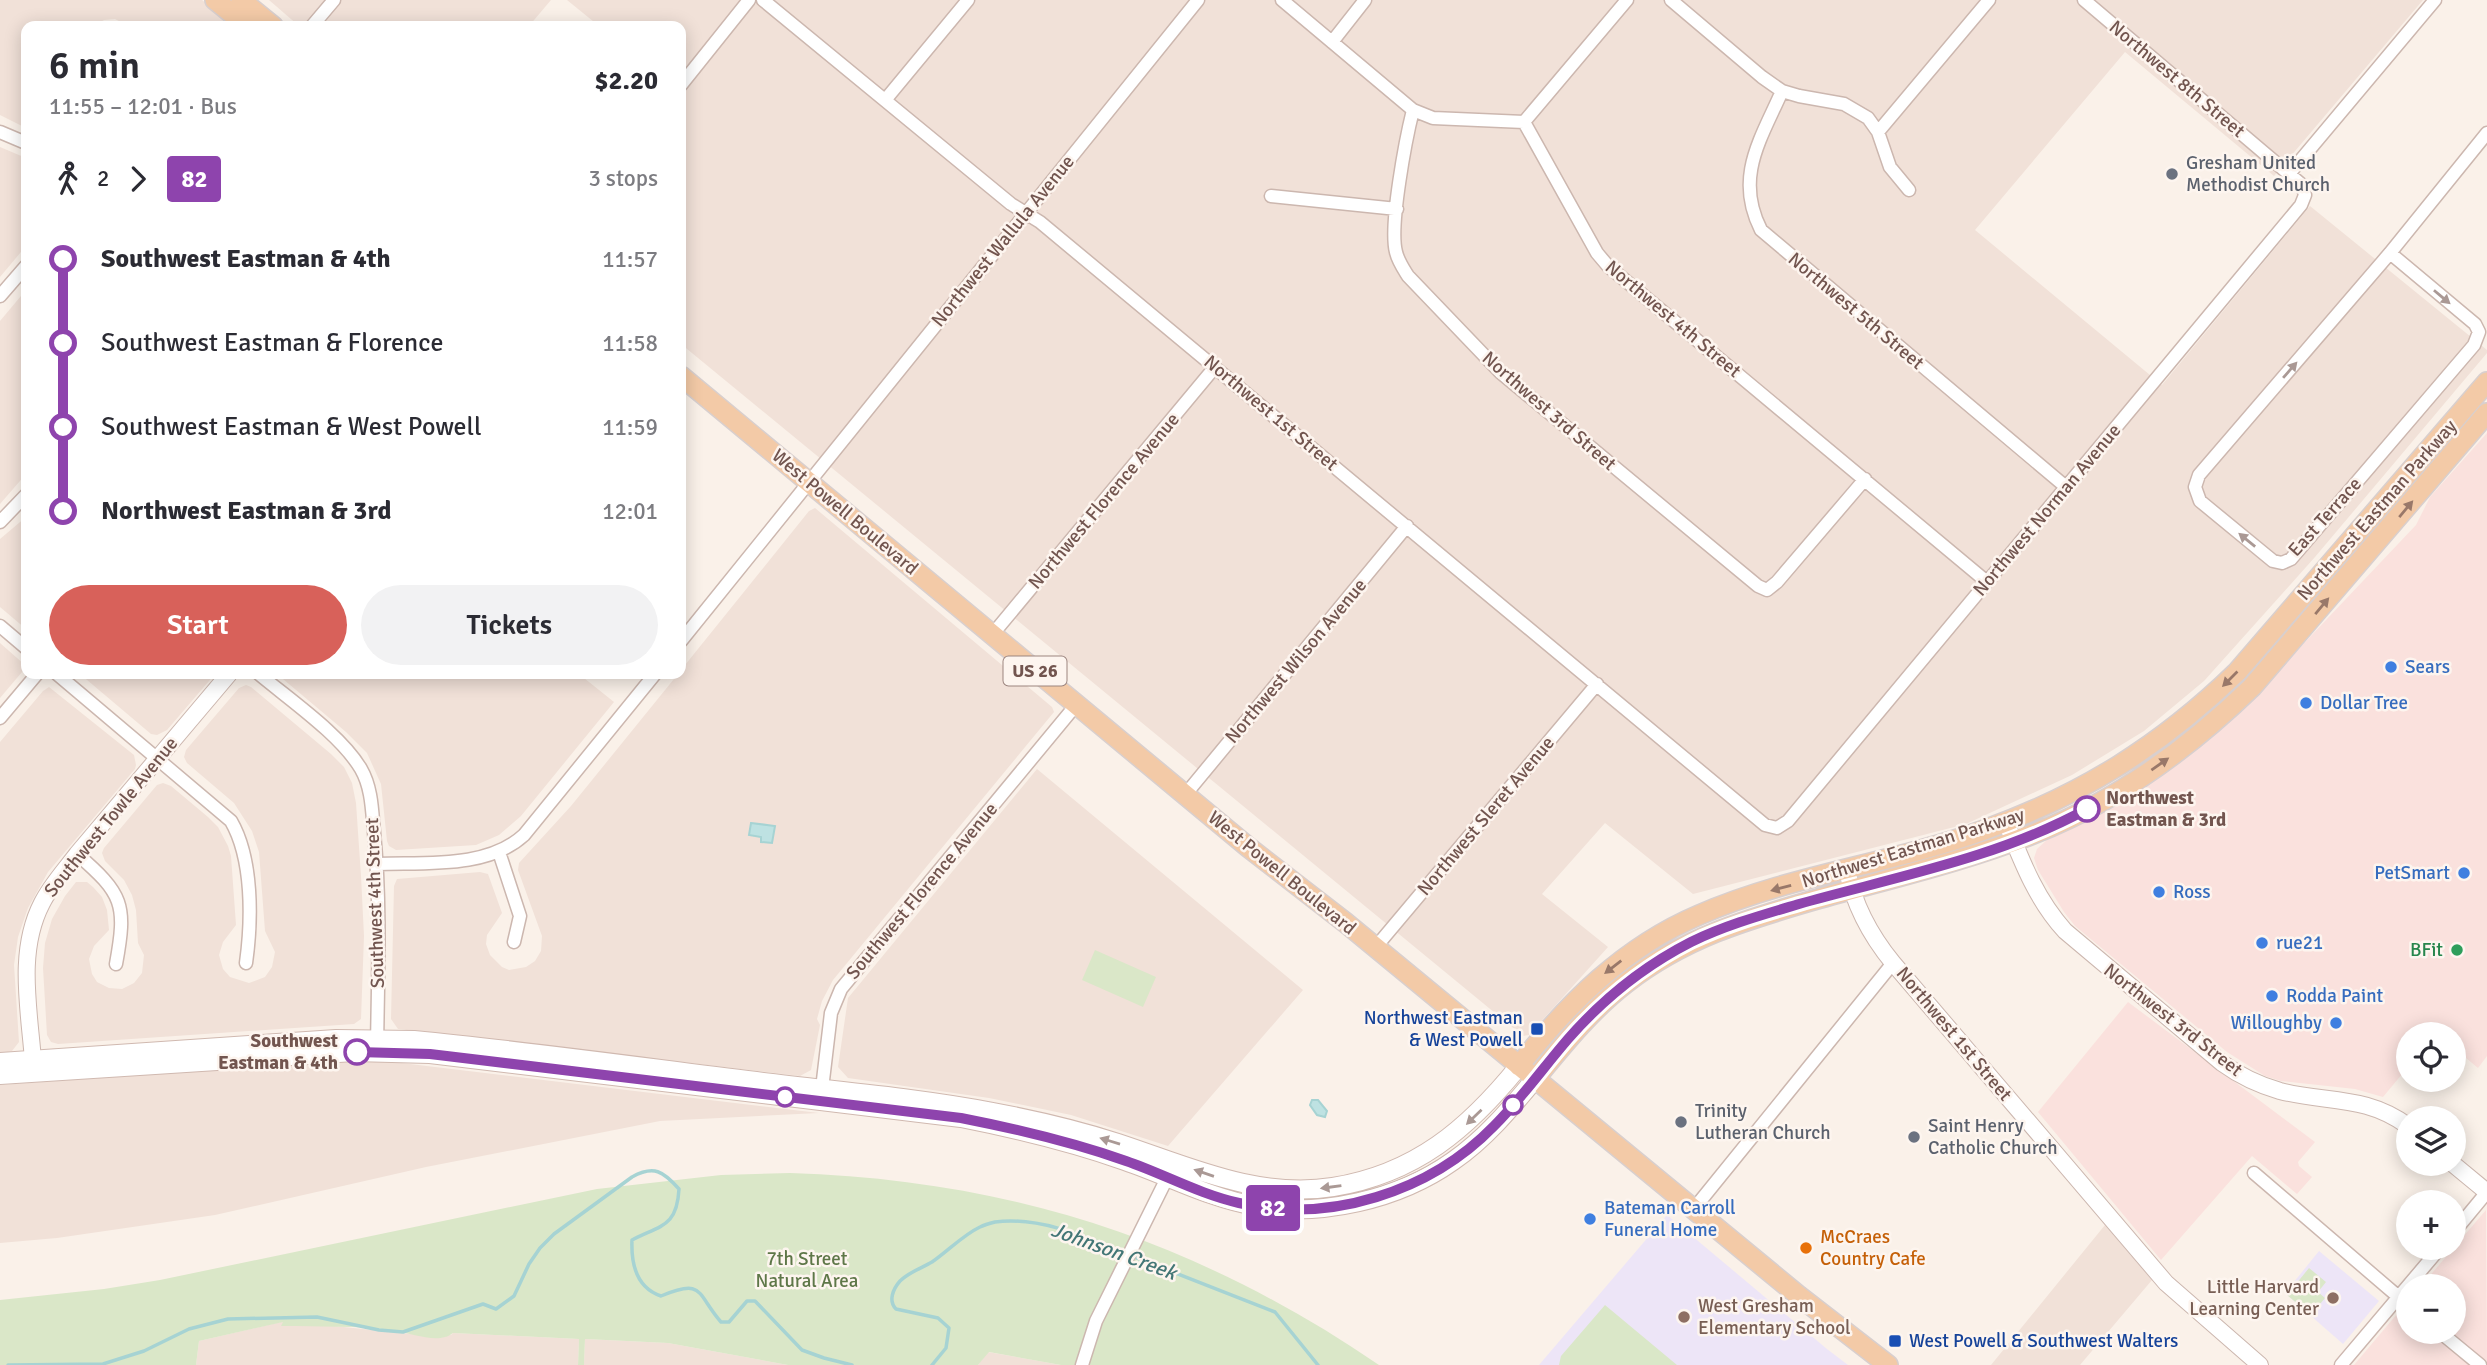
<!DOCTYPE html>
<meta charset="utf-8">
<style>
:root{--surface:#fff;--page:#f2f2f3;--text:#2b2b33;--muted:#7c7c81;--accent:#d8615a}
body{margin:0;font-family:Signika,sans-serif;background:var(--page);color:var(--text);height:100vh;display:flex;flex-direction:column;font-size:26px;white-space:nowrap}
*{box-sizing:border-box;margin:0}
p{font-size:23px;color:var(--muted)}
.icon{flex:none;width:38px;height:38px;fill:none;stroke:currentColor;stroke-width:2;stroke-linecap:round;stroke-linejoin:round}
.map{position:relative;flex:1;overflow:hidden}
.drawer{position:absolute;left:21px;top:21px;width:665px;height:658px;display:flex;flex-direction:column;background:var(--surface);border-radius:14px;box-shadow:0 4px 18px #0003}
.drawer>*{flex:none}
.badge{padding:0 14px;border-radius:5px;font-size:24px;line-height:46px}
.buttons{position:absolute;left:2396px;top:1022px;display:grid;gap:14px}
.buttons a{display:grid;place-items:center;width:70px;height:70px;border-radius:50%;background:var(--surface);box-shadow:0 4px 18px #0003;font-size:35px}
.map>.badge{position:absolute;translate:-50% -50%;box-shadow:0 0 0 4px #fff}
.legs{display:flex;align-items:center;gap:10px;height:77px;padding:0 28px;font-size:23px}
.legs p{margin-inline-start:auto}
.summary{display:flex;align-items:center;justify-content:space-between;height:119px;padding:0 28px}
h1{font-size:38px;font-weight:600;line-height:52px}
.button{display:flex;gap:14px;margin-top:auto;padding:14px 28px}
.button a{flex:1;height:80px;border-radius:42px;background:var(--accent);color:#fff;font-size:28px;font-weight:600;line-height:80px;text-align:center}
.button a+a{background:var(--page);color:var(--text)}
ul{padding:0 28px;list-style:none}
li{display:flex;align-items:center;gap:24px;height:84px;font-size:26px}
li i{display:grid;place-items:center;width:10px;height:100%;margin:0 9px;background:currentColor}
li i::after{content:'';width:18px;height:18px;margin:-9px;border:5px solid;border-radius:50%;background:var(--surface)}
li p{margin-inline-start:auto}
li:first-child i{background:linear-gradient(#0000 50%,currentColor 0)}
li:last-child i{background:linear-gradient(currentColor 50%,#0000 0)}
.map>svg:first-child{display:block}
.residential{fill:#f1e1d8}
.commercial{fill:#fae1dd}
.education{fill:#ede5f7}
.green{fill:#dae7c8}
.water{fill:#bee2e2;stroke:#a6d3d3;stroke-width:2}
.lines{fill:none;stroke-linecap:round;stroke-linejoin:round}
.stream{stroke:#a6d3d3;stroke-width:3.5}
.minor-casing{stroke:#ccb7af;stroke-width:15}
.tertiary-casing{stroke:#ccb7af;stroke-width:18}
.secondary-casing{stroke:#d0b9b0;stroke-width:20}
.primary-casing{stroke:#d8cfce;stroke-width:22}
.minor{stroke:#fff;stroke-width:12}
.tertiary{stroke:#fff;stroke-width:16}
.secondary{stroke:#fff;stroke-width:18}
.primary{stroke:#f3caa7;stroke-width:19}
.oneway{fill:#aa9995}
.oneway2{fill:#997869}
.line-1-casing{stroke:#fff;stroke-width:16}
.line-1{stroke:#8e44ad;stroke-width:10}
.worship-dot{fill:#6b7280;stroke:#fdf5ef;stroke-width:2.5}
.shop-dot{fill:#3f7fe0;stroke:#fdf5ef;stroke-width:2.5}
.stop-1-dot{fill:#fff;stroke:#8e44ad;stroke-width:3.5}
.leisure-dot{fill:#2e9e5b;stroke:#fdf5ef;stroke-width:2.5}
.transit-dot{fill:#1a4fb4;stroke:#fdf5ef;stroke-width:2.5}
.food-dot{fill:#e8710a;stroke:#fdf5ef;stroke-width:2.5}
.education-dot{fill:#8d6e63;stroke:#fdf5ef;stroke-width:2.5}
.labels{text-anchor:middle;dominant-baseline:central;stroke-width:5;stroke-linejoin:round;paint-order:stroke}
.shield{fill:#fdf5ef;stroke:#9c857f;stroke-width:2}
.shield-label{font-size:18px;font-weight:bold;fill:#72554f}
.street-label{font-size:19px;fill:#72554f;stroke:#fdf5ef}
.worship-label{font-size:19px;fill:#5b616d;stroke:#fdf5ef;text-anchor:start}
.shop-label{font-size:19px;fill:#366cbe;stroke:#fdf5ef;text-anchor:start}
.stop-label{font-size:19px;font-weight:bold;fill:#72554f;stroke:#fdf5ef;text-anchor:start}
.leisure-label{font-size:19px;fill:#27864d;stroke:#fdf5ef;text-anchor:end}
.transit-label{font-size:19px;fill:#164399;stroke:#fdf5ef;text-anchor:end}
.food-label{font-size:19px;fill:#c56008;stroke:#fdf5ef;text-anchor:start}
.park-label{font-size:19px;fill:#5e7748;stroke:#fdf5ef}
.education-label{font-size:19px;fill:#785e54;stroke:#fdf5ef;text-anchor:end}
.water-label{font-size:21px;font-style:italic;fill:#437676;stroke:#fdf5ef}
</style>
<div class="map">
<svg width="2487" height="1365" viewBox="0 0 2487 1365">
<rect width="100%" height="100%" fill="#faf1e9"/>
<path class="residential" d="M 0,0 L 202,0 L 234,26 L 128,26 L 115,19 L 104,20 L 94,26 L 26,26 L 26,128 L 0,115 Z
M 269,0 L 551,0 L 529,26 L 299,26 Z
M 567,0 L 2423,0 L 2274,176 L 2125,52 L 1975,230 L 2162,385 L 2310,206 L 2487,350 L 2487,353 L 2315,557 L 2204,681 L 2144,731 L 2072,775 L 1966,824 L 1693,894 L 1605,823 L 1542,894 L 1608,947 L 1529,1035 L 1523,1036 L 681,344 L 681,26 L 599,26 Z
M 0,147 L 26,158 L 26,246 L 0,277 Z
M 26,290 L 26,474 L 0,504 L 0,321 Z
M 815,508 L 1052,707 L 1054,712 L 833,980 L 822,1001 L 817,1019 L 820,1025 L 811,1070 L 800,1076 L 398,1029 L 391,1019 L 394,886 L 397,879 L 480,872 L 488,874 L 502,913 L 487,935 L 486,944 L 490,955 L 502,967 L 509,970 L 526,967 L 535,961 L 541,951 L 542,936 L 518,870 L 519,863 L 571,806 L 678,674 L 681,674 L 681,670 L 809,511 Z
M 26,517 L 26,629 L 0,607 L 0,539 Z
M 0,643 L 25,665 L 22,672 L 0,698 Z
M 80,674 L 215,674 L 167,730 L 157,735 L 151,734 Z
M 277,674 L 579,674 L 614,702 L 521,816 L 499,835 L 476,845 L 396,850 L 389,846 L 387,841 L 381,784 L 367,753 L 346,732 Z
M 246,685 L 251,687 L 331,754 L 344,767 L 352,783 L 356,803 L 361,876 L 364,936 L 361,1019 L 354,1024 L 58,1044 L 51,1042 L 47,1035 L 43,968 L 45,943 L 52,919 L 65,896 L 76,882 L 87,882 L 93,887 L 102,897 L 107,910 L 109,930 L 94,946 L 89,959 L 92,974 L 97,982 L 109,988 L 122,989 L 134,983 L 142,973 L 144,955 L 138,943 L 136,910 L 132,895 L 124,880 L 105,861 L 102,853 L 104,848 L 157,785 L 163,783 L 171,786 L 208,817 L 218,827 L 228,846 L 231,856 L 236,925 L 223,942 L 219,955 L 223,969 L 230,977 L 249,983 L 265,977 L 272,967 L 275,952 L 265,931 L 259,852 L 252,831 L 234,803 L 187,763 L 184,757 L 186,750 L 239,688 Z
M 49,687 L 134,755 L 136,765 L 135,769 L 48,872 L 28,908 L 18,937 L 14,965 L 19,1042 L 12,1051 L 0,1054 L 0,742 L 43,691 Z
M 1037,769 L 1303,990 L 1168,1146 L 1071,1115 L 989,1098 L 848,1078 L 838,1067 L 848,998 Z
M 385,1061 L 819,1113 L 660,1121 L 426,1167 L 215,1215 L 57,1238 L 0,1243 L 0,1085 L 315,1063 Z
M 2105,1225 L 2152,1280 L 2080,1365 L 1991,1365 Z
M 285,1321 L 412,1334 L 451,1335 L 453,1333 L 579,1339 L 578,1365 L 196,1365 L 199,1341 Z
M 585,1339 L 668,1343 L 788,1365 L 584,1365 Z
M 988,1352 L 1061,1365 L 978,1365 Z"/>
<path class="commercial" d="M 2487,433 L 2487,1056 L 2478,1068 L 2454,1048 L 2454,1034 L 2408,1034 L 2408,1067 L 2383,1097 L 2355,1089 L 2281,1081 L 2265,1076 L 2227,1052 L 2075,926 L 2064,912 L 2038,870 L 2034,858 L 2037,849 L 2049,838 L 2121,802 L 2161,776 L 2234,717 L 2416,525 L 2430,497 Z
M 2128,1002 L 2315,1142 L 2298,1162 L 2299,1166 L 2312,1177 L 2297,1194 L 2252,1156 L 2161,1260 L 2038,1112 Z
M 2486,1210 L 2487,1365 L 2354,1365 L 2408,1301 L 2408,1332 L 2454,1332 L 2454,1286 L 2421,1286 Z"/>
<path class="education" d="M 1667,1215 L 1827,1349 L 1848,1365 L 1539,1365 Z
M 2319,1251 L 2379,1301 L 2343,1344 L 2285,1293 Z"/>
<path class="green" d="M 1095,950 L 1156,977 L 1143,1007 L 1082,980 Z
M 790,1173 C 1011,1180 1197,1241 1379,1365 L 1061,1365 L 989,1352 L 978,1365 L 788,1365 L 668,1343 L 585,1339 L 584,1365 L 578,1365 L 579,1339 L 453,1333 C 438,1345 413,1333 395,1331 C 359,1325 318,1327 281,1326 L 283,1322 L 199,1341 L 196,1365 L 0,1365 L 0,1300 L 104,1289 L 160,1280 L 597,1189 L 721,1175 Z
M 2309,1268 L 2326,1282 L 2318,1292 L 2325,1298 L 2311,1315 L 2287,1295 Z
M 1605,1305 L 1677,1365 L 1559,1365 L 1561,1356 Z"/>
<path class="water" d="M 751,823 L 775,826 L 772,843 L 761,842 L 761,837 L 749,835 Z
M 1312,1100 L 1318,1100 L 1327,1111 L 1325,1117 L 1317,1115 L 1310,1105 Z"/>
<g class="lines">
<path class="stream" d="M 1132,1256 L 1275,1312 L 1318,1365
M 8,1365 L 103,1364 L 144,1351 L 189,1329 L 228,1319 L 317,1317 L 379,1330 L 403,1332 L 483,1304 L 496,1309 L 514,1296 L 529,1264 L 540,1248 L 554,1234 L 632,1177 C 654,1165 663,1171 679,1189 C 677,1227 661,1225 632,1240 C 631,1264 637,1288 661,1296 C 704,1278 696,1293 721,1322 L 729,1322 L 747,1301 L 755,1301 L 802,1350 L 824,1358 L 852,1365
M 932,1365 L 946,1348 L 949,1328 L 938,1318 L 896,1309 C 888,1301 893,1289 900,1281 C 909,1272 922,1268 932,1262 C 948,1251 963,1235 980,1227 C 984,1225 991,1223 995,1222 C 1039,1216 1086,1237 1125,1253"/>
<g class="minor-casing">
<path id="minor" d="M 763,0 L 1011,204 L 1040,222 L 1765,825 L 1777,828 L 1788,821 L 2301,205 L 2305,195 L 2302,185 L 2084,0
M 1282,0 L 1413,110 L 1433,118 L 1524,122 L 1597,253 L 1608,266 L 1987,582
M 1671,0 L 1762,77 L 1782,91 L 1799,96 L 1844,104 L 1868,118 L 1878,132 L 1890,167 L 1909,190
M 312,26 L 334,0
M 1332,42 L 1365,0
M 681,85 L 749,0
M 1782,91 C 1761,139 1734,177 1761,230 L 2066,487
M 886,99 L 968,0
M 1413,110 C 1406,138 1389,226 1396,252 C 1398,261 1403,268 1408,276 L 1501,373 L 1758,586 L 1767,590 L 1777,582 L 1865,479
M 1524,122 L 1627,0
M 0,132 L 26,143
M 1878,132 L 1989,0
M 2289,174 L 2435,0
M 1271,196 L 1397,209
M 2390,253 L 2475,324 L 2479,332 L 2474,345 L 2291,559 L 2282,563 L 2273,561 L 2200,501 L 2195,487 L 2199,475 L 2390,253 L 2487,133
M 0,296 L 26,266
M 0,522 L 26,495
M 0,626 L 26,648
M 992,635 L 1215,367
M 681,641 L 1198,0
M 57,674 L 231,821 C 253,859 252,920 246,963
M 259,674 C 290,700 341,735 361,769 C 372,788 372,811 374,832 C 381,904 378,975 377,1047
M 0,718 L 37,674
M 1185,795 L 1407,526
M 499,852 L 520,916 L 514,942
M 77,854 C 123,894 127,904 116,964
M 377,864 C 424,862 487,869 524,835 L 655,674
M 1375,948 L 1597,684
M 821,1097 L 831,1013 L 841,989 L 1076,705
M 2254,1173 L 2408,1305
M 1693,1210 L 1893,963
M 2454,1232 L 2487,1192
M 2440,1332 L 2480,1365
M 1082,1365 L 1096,1321 L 1170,1172
M 2341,1365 L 2440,1248"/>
</g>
<g class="tertiary-casing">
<path id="tertiary" d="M 2006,822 C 2022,862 2036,899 2065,931 L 2222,1063 C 2240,1076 2259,1085 2280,1091 C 2327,1103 2366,1095 2408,1126
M 1847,870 C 1854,905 1870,935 1893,963 L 2166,1283 L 2260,1365
M 33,1060 C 29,1008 17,951 42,903 C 51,885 65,870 77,854 L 229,674
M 2453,1164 L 2487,1192"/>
</g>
<g class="secondary-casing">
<path id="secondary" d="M 0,1062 L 336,1039 L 414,1040 C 528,1051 642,1067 756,1081 C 835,1091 915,1097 993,1112 C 1035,1120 1078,1130 1118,1143 C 1188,1166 1257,1199 1333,1187 C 1415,1174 1468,1129 1519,1066
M 0,1075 L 354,1052 L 430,1054 L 961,1118 C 1017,1129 1071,1142 1125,1161 C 1169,1176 1209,1198 1255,1206 C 1321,1217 1398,1200 1453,1161 C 1485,1139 1510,1109 1535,1079"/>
</g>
<g class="primary-casing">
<path id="primary" d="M 215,0 L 247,26
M 241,0 L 273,26
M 681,376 L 1248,847 L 1346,923 L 1799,1296 L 1888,1365
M 1519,1066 C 1568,1003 1624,947 1699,915 C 1790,875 1891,864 1984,830 C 2082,795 2162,745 2237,672 L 2487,382
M 1535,1079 C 1563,1045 1591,1010 1626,983 C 1684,938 1745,920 1814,900 C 1887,879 1962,862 2033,834 C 2116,802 2188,749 2252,687 L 2487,413"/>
</g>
<use href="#minor" class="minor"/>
<use href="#tertiary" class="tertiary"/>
<use href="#secondary" class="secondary"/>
<use href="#primary" class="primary"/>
</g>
<defs><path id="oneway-solid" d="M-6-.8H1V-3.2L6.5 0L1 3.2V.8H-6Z" transform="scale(1.75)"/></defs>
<g class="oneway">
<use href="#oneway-solid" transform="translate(2442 297) rotate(40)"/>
<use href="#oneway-solid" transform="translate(2290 370) rotate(-49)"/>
<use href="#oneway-solid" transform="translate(2247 540) rotate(-141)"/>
<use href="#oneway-solid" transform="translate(1474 1117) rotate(136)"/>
<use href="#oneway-solid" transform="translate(1110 1141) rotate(-163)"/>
<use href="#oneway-solid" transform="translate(1204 1173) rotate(-161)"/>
<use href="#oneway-solid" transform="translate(1331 1187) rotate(172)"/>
</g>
<g class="oneway2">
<use href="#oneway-solid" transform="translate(2406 509) rotate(-50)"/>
<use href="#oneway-solid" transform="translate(2322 606) rotate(-50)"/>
<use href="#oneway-solid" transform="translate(2230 679) rotate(135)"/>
<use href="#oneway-solid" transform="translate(2160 764) rotate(-35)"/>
<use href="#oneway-solid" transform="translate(1781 888) rotate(165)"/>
<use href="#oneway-solid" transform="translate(1613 967) rotate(142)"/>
</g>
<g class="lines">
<g class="line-1-casing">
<path id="line-1" d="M 357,1052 L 430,1054 L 961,1118 C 1017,1129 1072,1142 1126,1161 C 1164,1174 1199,1194 1239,1203 C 1329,1224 1430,1192 1494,1126 C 1521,1099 1543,1068 1568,1039 C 1603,999 1644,966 1691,942 C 1726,925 1762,915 1799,904 C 1895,877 1998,858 2087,809"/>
</g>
<use href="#line-1" class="line-1"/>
</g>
<g class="worship-dot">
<circle cx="2172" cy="174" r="7"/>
<circle cx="1681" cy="1122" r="7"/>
<circle cx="1914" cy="1137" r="7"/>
</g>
<g class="shop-dot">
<circle cx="2391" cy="667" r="7"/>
<circle cx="2306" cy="703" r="7"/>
<circle cx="2464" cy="873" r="7"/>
<circle cx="2159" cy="892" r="7"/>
<circle cx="2262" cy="943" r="7"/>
<circle cx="2272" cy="996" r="7"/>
<circle cx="2336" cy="1023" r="7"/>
<circle cx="1590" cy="1219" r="7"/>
</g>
<g class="stop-1-dot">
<circle cx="2087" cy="809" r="12"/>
<circle cx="357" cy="1052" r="12"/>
<circle cx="785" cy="1097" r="9"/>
<circle cx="1513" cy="1105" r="9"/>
</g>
<circle class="leisure-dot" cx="2457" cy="950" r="7"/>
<g class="transit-dot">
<rect x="1530" y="1022" width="14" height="14" rx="3.5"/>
<rect x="1888" y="1334" width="14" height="14" rx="3.5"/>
</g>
<circle class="food-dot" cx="1806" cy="1248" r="7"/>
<g class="education-dot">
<circle cx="2333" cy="1298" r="7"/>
<circle cx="1684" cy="1317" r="7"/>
</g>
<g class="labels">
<rect class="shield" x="1003.5" y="656.5" width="63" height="29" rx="5"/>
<g class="shield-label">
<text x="1035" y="671">US 26</text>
</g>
<g class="street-label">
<text transform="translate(2177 79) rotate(40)">Northwest 8th Street</text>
<text transform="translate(1003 241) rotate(-51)">Northwest Wallula Avenue</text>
<text transform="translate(1856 311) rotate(40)">Northwest 5th Street</text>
<text transform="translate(1673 319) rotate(40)">Northwest 4th Street</text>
<text transform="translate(1549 411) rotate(41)">Northwest 3rd Street</text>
<text transform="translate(1271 413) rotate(40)">Northwest 1st Street</text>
<text transform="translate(1104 501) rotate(-50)">Northwest Florence Avenue</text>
<text transform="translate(2047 510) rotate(-50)">Northwest Norman Avenue</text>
<text transform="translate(2377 510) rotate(-49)">Northwest Eastman Parkway</text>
<text transform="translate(845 512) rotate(40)">West Powell Boulevard</text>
<text transform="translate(2325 517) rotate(-48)">East Terrace</text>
<text transform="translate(1296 661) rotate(-50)">Northwest Wilson Avenue</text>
<text transform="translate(1486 816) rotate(-50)">Northwest Sleret Avenue</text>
<text transform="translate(111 817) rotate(-51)">Southwest Towle Avenue</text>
<text transform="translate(1913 848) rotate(-17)">Northwest Eastman Parkway</text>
<text transform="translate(1282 873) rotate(39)">West Powell Boulevard</text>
<text transform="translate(922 891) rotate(-50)">Southwest Florence Avenue</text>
<text transform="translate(375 903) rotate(-92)">Southwest 4th Street</text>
<text transform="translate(2173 1020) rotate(38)">Northwest 3rd Street</text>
<text transform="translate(1954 1034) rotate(50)">Northwest 1st Street</text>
</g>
<g class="worship-label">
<text x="2186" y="163">Gresham United<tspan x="2186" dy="22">Methodist Church</tspan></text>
<text x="1695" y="1111">Trinity<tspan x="1695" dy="22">Lutheran Church</tspan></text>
<text x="1928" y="1126">Saint Henry<tspan x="1928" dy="22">Catholic Church</tspan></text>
</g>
<g class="shop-label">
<text x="2405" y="667">Sears</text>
<text x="2320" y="703">Dollar Tree</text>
<text x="2450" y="873" text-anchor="end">PetSmart</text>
<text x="2173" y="892">Ross</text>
<text x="2276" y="943">rue21</text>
<text x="2286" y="996">Rodda Paint</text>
<text x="2322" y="1023" text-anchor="end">Willoughby</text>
<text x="1604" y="1208">Bateman Carroll<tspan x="1604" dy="22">Funeral Home</tspan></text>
</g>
<g class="stop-label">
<text x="2106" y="798">Northwest<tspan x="2106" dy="22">Eastman &amp; 3rd</tspan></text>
<text x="338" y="1041" text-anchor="end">Southwest<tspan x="338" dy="22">Eastman &amp; 4th</tspan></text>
</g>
<g class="leisure-label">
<text x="2443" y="950">BFit</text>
</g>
<g class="transit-label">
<text x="1523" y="1018">Northwest Eastman<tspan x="1523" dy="22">&amp; West Powell</tspan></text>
<text x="1909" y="1341" text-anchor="start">West Powell &amp; Southwest Walters</text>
</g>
<g class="food-label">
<text x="1820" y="1237">McCraes<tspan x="1820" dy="22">Country Cafe</tspan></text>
</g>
<g class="park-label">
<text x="807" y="1259">7th Street<tspan x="807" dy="22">Natural Area</tspan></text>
</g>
<g class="education-label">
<text x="2319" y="1287">Little Harvard<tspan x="2319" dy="22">Learning Center</tspan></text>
<text x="1698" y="1306" text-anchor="start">West Gresham<tspan x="1698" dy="22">Elementary School</tspan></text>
</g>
<g class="water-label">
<text transform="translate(1114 1251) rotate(20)">Johnson Creek</text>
</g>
</g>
</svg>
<div class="buttons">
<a><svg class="icon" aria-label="locate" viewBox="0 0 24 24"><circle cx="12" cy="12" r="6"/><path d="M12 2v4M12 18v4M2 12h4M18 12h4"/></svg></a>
<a><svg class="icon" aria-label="layers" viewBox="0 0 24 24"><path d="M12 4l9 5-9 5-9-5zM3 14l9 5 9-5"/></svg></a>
<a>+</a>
<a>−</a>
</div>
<b class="badge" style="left:1273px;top:1208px;background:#8e44ad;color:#fff">82</b>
<section class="drawer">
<div class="summary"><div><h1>6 min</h1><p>11:55 – 12:01 · Bus</p></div><b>$2.20</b></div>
<div class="legs"><svg class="icon" aria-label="walk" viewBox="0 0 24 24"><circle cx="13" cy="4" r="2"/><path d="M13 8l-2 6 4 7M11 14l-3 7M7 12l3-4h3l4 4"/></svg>2<svg class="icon" aria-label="forward" viewBox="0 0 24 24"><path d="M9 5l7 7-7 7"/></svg><b class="badge" style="background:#8e44ad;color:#fff">82</b><p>3 stops</p></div>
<ul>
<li><i style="color:#8e44ad"></i><b>Southwest Eastman &amp; 4th</b><p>11:57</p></li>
<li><i style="color:#8e44ad"></i><span>Southwest Eastman &amp; Florence</span><p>11:58</p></li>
<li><i style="color:#8e44ad"></i><span>Southwest Eastman &amp; West Powell</span><p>11:59</p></li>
<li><i style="color:#8e44ad"></i><b>Northwest Eastman &amp; 3rd</b><p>12:01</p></li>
</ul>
<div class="button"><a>Start</a><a>Tickets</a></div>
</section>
</div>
